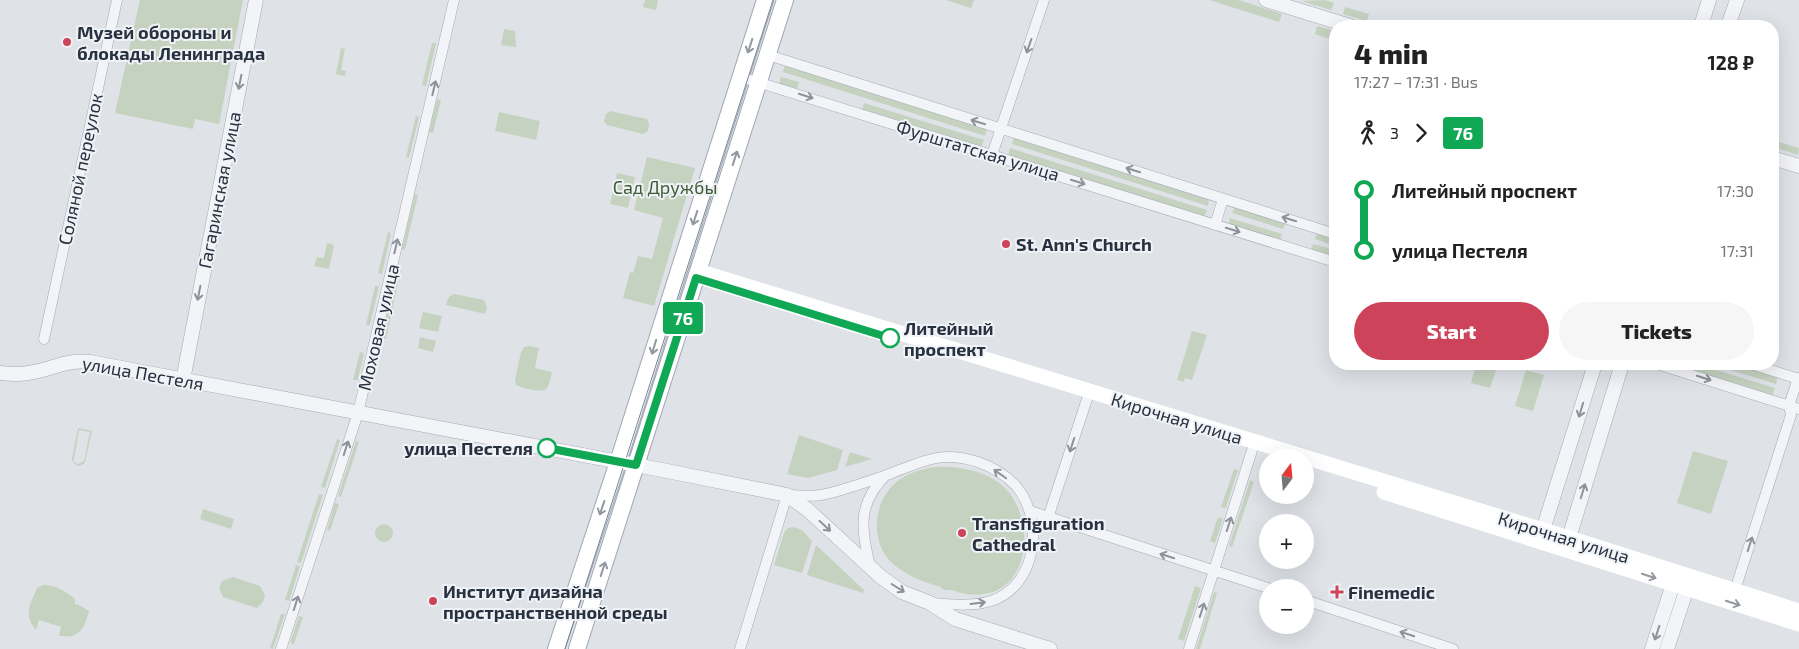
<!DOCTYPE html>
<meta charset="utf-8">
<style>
:root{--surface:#fff;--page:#f6f6f6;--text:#222;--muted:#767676;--accent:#cd445a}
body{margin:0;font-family:"Exo 2",sans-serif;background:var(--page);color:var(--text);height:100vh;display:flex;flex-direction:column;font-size:19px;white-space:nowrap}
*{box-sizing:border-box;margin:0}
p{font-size:16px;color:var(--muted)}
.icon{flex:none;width:28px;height:28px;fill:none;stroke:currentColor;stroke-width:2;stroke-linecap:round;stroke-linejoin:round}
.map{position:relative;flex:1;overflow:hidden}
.drawer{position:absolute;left:1329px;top:20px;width:450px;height:350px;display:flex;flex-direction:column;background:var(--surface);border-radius:20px;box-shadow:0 5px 20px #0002}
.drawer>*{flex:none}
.badge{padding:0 10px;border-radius:4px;font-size:18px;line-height:32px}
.needle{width:32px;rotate:16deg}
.buttons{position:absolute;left:1259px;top:449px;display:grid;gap:10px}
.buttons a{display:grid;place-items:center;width:55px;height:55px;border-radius:50%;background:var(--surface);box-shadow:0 5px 20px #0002;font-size:25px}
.map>.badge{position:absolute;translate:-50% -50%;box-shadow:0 0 0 2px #fff}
.legs{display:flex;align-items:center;gap:8px;height:55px;padding:0 25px;font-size:16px}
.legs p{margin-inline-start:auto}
.head{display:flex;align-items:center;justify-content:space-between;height:85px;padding:0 25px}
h1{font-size:28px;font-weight:800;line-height:38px}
.cta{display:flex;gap:10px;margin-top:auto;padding:10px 25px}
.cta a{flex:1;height:58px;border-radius:30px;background:var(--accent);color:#fff;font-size:20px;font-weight:800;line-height:58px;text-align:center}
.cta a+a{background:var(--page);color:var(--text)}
ul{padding:0 25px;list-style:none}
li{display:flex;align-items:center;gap:18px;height:60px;font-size:19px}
li i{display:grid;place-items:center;width:8px;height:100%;margin:0 6px;background:currentColor}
li i::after{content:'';width:12px;height:12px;margin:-6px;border:4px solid;border-radius:50%;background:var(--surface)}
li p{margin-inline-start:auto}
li:first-child i{background:linear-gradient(#0000 50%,currentColor 0)}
li:last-child i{background:linear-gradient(currentColor 50%,#0000 0)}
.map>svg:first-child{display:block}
.green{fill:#c5d2c0;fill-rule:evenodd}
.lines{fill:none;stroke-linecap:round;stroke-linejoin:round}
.minor-casing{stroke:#a4aab2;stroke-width:11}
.tertiary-casing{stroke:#a4aab2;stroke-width:15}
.primary-casing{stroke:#9fa7b4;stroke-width:18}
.minor{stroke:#f2f4f7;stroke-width:10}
.tertiary{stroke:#f2f4f7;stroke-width:14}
.secondary{stroke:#fff;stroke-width:15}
.primary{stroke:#fff;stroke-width:16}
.tram{stroke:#798292;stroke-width:1}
.oneway{stroke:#94989f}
.oneway2{stroke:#8d929b}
.line-1-casing{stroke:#fff;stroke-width:11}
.line-1{stroke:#10a855;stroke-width:8}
.poi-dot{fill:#cd445a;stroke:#eff2f6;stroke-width:2}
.stop-1-dot{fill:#fff;stroke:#10a855;stroke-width:2.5}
.labels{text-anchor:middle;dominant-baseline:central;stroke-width:4;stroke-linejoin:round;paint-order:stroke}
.poi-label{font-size:18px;font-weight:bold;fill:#28313f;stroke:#eff2f6;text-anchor:start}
.street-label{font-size:18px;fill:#28313f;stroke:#eff2f6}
.park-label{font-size:18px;fill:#3d5b35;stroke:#eff2f6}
.stop-label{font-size:18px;font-weight:bold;fill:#28313f;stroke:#eff2f6;text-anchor:start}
</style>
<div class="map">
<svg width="1799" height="649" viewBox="0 0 1799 649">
<rect width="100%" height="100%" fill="#dfe3e8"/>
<path class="green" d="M 140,0 L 243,0 L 219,124 L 195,119 L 193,129 L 115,113 Z
M 645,0 L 658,0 L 656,10 L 643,7 Z
M 946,0 L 974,0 L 971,8 Z
M 1209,0 L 1239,0 L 1282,14 L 1279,22 Z
M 1325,0 L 1334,3 L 1331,10 L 1301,1 Z
M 1345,7 L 1369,14 L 1367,21 L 1343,14 Z
M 1317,26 L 1335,31 L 1335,41 L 1315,34 Z
M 504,29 L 515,31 L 516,47 L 501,45 Z
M 432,43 L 436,43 L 426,86 L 422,85 Z
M 341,48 L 345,49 L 341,70 L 346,71 L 345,76 L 336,74 Z
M 785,65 L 987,128 L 985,136 L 783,72 Z
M 781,77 L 799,82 L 797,89 L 779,84 Z
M 437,99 L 441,100 L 433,133 L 429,132 Z
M 864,103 L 984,140 L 981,147 L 862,110 Z
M 610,111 L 647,119 L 649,124 L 648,131 L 643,134 L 607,125 L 604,121 L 606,114 Z
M 499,112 L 540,121 L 536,140 L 495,131 Z
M 416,116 L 419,117 L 409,158 L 406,157 Z
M 1014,137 L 1209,199 L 1208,206 L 1012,144 Z
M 1772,140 L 1799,148 L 1798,155 L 1773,147 Z
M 1010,148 L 1207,210 L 1205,215 L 1202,216 L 1008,156 Z
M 647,157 L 695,168 L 654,306 L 623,298 L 630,272 L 633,273 L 638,256 L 652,259 L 663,218 L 634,210 Z
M 617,173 L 635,177 L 628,208 L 610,204 Z
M 415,194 L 418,195 L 405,250 L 402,249 Z
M 1235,207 L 1286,222 L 1283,229 L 1232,213 Z
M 1230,218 L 1282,234 L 1280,241 L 1231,225 L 1229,222 Z
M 388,232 L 391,233 L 382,274 L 378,273 Z
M 1317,232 L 1335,238 L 1335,246 L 1315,239 Z
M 327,243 L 334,245 L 329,269 L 314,266 L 317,257 L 324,258 Z
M 1313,244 L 1335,250 L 1335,258 L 1311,251 Z
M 397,268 L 401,269 L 386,339 L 382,338 Z
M 375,286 L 379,286 L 370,325 L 366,325 Z
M 454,294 L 484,300 L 487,307 L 485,314 L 446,305 C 448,299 448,296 454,294 Z
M 423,312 L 442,316 L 438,332 L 419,328 Z
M 1192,331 L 1207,335 L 1192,380 L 1185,378 L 1184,382 L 1177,380 Z
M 420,337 L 436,341 L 433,352 L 418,348 Z
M 530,346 L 539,348 L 535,368 L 552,372 C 551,376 550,384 547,388 C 542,394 522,388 516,385 L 515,380 L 521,352 L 524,347 Z
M 360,352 L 364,353 L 358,380 L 353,380 Z
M 1476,364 L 1498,364 L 1490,388 L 1471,383 Z
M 1670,364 L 1696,364 L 1775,388 L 1772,396 Z
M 1711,364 L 1738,364 L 1778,376 L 1776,384 Z
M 1526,370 L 1544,375 L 1533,411 L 1515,406 Z
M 78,428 L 92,431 L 85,462 L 84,464 L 78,466 L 73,462 L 72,459 ZM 79,430 L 90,432 L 84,461 L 78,464 L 74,462 L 74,459 Z
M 799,435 L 843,450 L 837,470 L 808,478 L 787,474 Z
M 337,439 L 340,440 L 325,488 L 321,487 Z
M 356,441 L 359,442 L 341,497 L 338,496 Z
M 1693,451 L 1728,461 L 1711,514 L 1677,503 Z
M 850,452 L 872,459 L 845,467 Z
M 935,467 C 955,466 981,470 998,482 C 1029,504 1035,563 1003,587 C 992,595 975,596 962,593 C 958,593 954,590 951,590 C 947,590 945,590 941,589 L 941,587 C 923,582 904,575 890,561 C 869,538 874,498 899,480 C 910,472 923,469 935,467 Z
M 1234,469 L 1238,470 L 1226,508 L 1221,507 Z
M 1250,480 L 1254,482 L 1232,547 L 1229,546 Z
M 319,494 L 323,495 L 301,563 L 297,562 Z
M 335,503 L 339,504 L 330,531 L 327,530 Z
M 203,509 L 234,519 L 231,529 L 200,519 Z
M 1218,517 L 1223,519 L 1215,543 L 1210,541 Z
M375 533a9 9 0 1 1 18 0a9 9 0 1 1-18 0Z
M 793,527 L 802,530 L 812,541 L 802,573 L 774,565 L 784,533 L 788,528 Z
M 816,545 L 864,590 L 863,593 L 807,575 Z
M 296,565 L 300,566 L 289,601 L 285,600 Z
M 233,577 L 260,586 L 265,595 L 263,602 L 257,608 L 223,597 L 219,588 L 222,581 Z
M 43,585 C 56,585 65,591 75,599 L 75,604 L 81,606 L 89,611 C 87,620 83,633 72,636 C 69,637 63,636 59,636 L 61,627 L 39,620 L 36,630 C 23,615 30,605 37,588 Z
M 1195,586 L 1201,588 L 1184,641 L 1178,639 Z
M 1214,592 L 1217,593 L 1200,649 L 1196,649 Z
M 281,614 L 285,614 L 273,649 L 270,648 Z
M 299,616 L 303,617 L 294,644 L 290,643 Z"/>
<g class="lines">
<g class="minor-casing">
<path id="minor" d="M 768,55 L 1335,234
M 741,77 L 1335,262
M 992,155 L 1044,0
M 1215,225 L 1223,199
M 44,339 L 117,0
M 1657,364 L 1799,409
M 1751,364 L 1799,379
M 1030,511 L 1268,588
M 1048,518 L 1087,399
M 870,567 C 862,529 856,505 886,475
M 1735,590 L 1791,415 L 1789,406 L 1798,378
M 1305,600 L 1453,649
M 281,649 L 358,413 L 454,0
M 740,649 L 787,495 C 799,495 810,497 821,495 C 843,491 866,482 887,475 C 922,462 939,450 978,462 C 992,467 1006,475 1016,486 C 1045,520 1037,586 991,601 C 973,607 950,604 931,603
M 1189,649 L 1255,441"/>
</g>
<g class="tertiary-casing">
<path id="tertiary" d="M 1266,0 L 1350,26
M 1701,26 L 1709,0
M 1728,26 L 1737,0
M 1772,158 L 1799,166
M 0,373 C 9,374 19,375 28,373 C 52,370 64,359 90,362 L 662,470 L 787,495 L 808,510 L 881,577 L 902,592 L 930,603 L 955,619 L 1050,649
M 183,380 L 256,0
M 1549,538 L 1543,530 L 1595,364
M 1569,538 L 1622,364
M 1652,649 L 1673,584 L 1681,576
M 1667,649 L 1687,588 L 1685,578"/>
</g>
<g class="primary-casing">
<path id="primary" d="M 556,649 L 618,462 L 765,0
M 577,649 L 785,0"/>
</g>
<use href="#minor" class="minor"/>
<use href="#tertiary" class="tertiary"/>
<path class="secondary" d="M 698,271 L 1569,538 L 1799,611
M 1384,492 L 1799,624"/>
<use href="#primary" class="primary"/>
<path class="tram" d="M 565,649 L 773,0"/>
</g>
<defs><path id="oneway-shaft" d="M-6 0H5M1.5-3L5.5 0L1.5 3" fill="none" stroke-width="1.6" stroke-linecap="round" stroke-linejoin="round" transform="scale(1.25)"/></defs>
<g class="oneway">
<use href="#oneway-shaft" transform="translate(750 46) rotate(108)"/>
<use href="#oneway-shaft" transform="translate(735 158) rotate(-72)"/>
<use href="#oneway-shaft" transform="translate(695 218) rotate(108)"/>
<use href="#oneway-shaft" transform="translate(654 347) rotate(107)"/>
<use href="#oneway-shaft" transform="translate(602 508) rotate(109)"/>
<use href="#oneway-shaft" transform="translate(603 569) rotate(-72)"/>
<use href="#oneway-shaft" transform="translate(1649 576) rotate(18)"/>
<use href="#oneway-shaft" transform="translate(1733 603) rotate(18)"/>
</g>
<g class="oneway2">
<use href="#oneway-shaft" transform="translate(1029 46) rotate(109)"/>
<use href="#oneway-shaft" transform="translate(240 82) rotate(101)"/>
<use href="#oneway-shaft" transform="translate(434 88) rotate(-77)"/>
<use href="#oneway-shaft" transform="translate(806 96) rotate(18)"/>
<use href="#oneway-shaft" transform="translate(978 122) rotate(-163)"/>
<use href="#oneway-shaft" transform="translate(1133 170) rotate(-163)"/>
<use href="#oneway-shaft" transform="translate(1078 182) rotate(17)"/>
<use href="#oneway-shaft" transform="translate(1289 219) rotate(-163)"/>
<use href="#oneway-shaft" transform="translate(1233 230) rotate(17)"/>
<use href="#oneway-shaft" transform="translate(396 246) rotate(-77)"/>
<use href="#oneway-shaft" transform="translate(199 293) rotate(101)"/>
<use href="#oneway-shaft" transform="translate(1704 378) rotate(18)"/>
<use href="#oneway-shaft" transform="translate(1581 410) rotate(107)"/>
<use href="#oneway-shaft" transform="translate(1072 445) rotate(108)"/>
<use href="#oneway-shaft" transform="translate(346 448) rotate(-72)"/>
<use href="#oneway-shaft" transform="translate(1000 474) rotate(-145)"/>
<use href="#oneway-shaft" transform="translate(1583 491) rotate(-73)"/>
<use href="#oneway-shaft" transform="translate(1229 524) rotate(-72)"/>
<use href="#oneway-shaft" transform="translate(825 526) rotate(43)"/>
<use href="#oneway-shaft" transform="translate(1750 544) rotate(-72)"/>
<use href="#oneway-shaft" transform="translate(1167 556) rotate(-162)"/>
<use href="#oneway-shaft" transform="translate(898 588) rotate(32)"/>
<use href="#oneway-shaft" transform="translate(296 603) rotate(-72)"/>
<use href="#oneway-shaft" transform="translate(978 603) rotate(-7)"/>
<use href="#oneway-shaft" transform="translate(1202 610) rotate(-72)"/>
<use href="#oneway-shaft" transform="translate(1657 633) rotate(108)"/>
<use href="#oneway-shaft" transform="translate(1407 634) rotate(-162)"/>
</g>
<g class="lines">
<g class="line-1-casing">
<path id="line-1" d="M 547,448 L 636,465 L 696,278 L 890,338"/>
</g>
<use href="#line-1" class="line-1"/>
</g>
<g class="poi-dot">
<circle cx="67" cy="42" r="5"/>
<circle cx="1006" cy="244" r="5"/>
<circle cx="962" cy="533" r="5"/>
<path d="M1334.5 584.5h5v5h5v5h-5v5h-5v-5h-5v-5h5z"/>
<circle cx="433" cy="601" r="5"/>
</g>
<g class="stop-1-dot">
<circle cx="890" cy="338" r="9"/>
<circle cx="547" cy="448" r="9"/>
</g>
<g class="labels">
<g class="poi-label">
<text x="77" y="32">Музей обороны и<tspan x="77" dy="21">блокады Ленинграда</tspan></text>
<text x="1016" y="244">St. Ann's Church</text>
<text x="972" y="523">Transfiguration<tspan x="972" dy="21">Cathedral</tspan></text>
<text x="443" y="591">Институт дизайна<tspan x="443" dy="21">пространственной среды</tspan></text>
<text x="1348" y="592">Finemedic</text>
</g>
<g class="street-label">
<text transform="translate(978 150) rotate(17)">Фурштатская улица</text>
<text transform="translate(80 169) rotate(-78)">Соляной переулок</text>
<text transform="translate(219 190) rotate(-79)">Гагаринская улица</text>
<text transform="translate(378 327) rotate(-77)">Моховая улица</text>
<text transform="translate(143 373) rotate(10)">улица Пестеля</text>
<text transform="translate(1177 418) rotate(17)">Кирочная улица</text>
<text transform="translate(1564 537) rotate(17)">Кирочная улица</text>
</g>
<g class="park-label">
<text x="665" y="187">Сад Дружбы</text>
</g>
<g class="stop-label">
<text x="904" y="328">Литейный<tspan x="904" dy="21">проспект</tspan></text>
<text x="533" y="448" text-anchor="end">улица Пестеля</text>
</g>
</g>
</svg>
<div class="buttons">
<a><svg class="needle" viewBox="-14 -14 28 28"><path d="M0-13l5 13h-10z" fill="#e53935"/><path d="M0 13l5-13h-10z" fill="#767676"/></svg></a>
<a>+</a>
<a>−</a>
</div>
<b class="badge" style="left:683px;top:318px;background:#10a855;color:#fff">76</b>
<section class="drawer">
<div class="head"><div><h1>4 min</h1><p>17:27 – 17:31 · Bus</p></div><b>128 ₽</b></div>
<div class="legs"><svg class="icon" aria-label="walk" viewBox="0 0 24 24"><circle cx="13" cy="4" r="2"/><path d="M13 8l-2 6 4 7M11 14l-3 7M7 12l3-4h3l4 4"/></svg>3<svg class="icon" aria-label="forward" viewBox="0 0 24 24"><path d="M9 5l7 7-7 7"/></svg><b class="badge" style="background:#10a855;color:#fff">76</b></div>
<ul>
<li><i style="color:#10a855"></i><b>Литейный проспект</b><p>17:30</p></li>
<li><i style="color:#10a855"></i><b>улица Пестеля</b><p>17:31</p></li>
</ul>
<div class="cta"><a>Start</a><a>Tickets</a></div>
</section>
</div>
